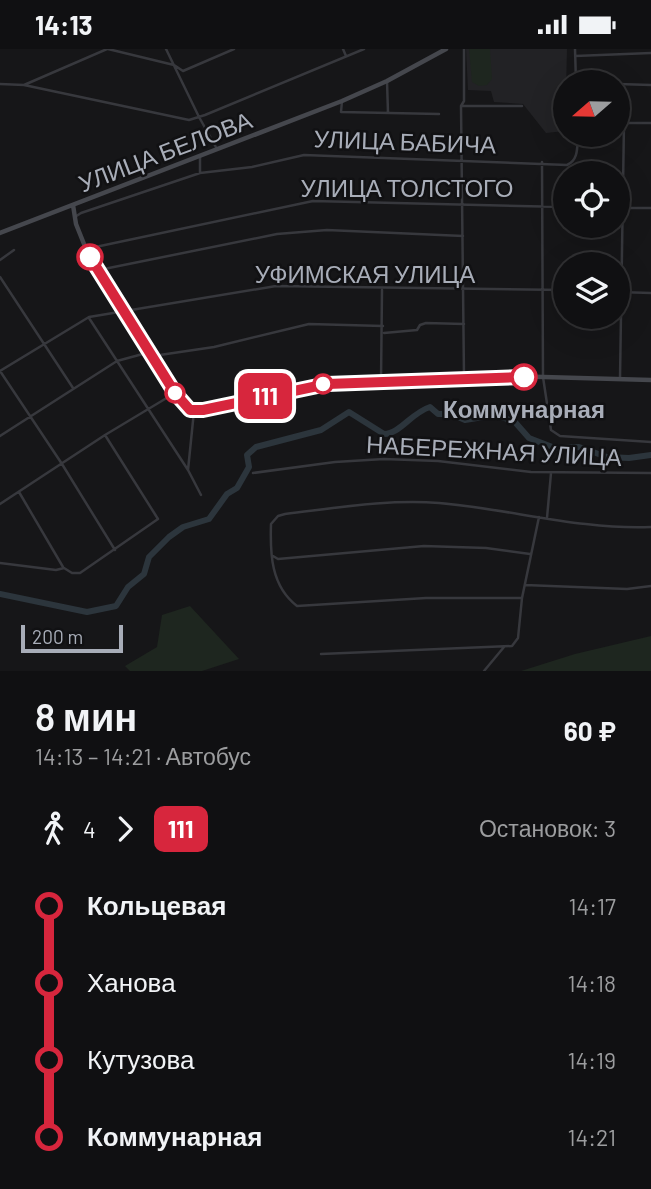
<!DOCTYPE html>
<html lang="ru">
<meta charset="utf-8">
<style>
:root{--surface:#101012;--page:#19191b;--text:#f1f3f6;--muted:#9c9d9f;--line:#303032}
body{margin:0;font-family:Barlow,sans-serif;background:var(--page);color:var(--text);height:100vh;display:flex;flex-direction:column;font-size:26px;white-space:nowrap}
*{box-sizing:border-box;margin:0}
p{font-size:23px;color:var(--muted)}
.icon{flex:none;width:38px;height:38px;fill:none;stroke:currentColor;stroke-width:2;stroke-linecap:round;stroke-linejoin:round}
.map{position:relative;height:622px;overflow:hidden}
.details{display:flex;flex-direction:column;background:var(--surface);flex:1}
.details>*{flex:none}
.badge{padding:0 14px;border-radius:10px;font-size:24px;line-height:46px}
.needle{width:46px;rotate:250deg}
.tools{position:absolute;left:553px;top:21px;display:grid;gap:14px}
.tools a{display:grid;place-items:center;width:77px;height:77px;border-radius:50%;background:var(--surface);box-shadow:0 7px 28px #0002,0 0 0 2px var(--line);font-size:35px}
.scale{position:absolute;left:21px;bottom:18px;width:102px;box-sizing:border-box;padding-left:7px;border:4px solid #a8adb8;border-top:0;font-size:19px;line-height:24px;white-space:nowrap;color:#a8adb8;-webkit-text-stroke:5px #111113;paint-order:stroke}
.map>.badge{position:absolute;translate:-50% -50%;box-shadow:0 0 0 4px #fff}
.legs{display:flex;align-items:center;gap:10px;height:77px;padding:0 35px;font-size:23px}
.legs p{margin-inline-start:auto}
.overview{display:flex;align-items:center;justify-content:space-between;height:119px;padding:0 35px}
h1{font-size:38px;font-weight:600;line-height:52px}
ul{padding:0 35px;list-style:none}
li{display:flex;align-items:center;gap:24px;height:77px;font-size:26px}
li i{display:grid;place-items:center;width:10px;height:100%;margin:0 9px;background:currentColor}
li i::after{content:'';width:18px;height:18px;margin:-9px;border:5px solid;border-radius:50%;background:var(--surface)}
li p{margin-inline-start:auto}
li:first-child i{background:linear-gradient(#0000 50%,currentColor 0)}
li:last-child i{background:linear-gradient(currentColor 50%,#0000 0)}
.status{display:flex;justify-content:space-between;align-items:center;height:49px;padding:0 35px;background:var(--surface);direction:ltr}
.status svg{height:19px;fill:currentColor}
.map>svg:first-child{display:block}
.built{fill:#222225}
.green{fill:#1e261f}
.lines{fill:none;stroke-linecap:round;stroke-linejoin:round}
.river{stroke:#2c353c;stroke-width:6}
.minor{stroke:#37383d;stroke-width:2.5}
.secondary{stroke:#45474d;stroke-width:4.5}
.line-1-casing{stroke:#fff;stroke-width:16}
.line-1{stroke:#d7263d;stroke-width:10}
.stop-1-dot{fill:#fff;stroke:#d7263d;stroke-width:3.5}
.labels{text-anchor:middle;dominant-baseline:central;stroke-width:5;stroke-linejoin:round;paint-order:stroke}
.street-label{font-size:24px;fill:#a8adb8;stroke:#111113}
.stop-label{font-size:24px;font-weight:bold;fill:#a8adb8;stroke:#111113}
</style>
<div class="status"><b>14:13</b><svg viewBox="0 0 49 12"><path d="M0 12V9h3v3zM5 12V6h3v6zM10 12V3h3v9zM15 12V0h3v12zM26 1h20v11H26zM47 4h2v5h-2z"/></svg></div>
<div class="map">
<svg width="651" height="622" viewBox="0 0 651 622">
<rect width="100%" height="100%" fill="#161618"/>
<path class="built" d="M 466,0 L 567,0 L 565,82 L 546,84 L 523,55 L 494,53 L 491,42 L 468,41 Z"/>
<path class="green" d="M 469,0 L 490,0 L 492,30 L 487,36 L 479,37 L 472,33 Z
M 190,557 L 239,610 L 202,622 L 130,622 L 125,617 L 157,598 L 162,566 Z
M 651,587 L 651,622 L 521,622 L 575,605 Z"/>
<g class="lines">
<path class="river" d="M 0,545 L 87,563 L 116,557 L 128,538 L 144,525 L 149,508 L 169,488 L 183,478 L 209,470 L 227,445 L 237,439 L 249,418 L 247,406 L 256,398 L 321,381 L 349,363 L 384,385 C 400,385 411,364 430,358 L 438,365 L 451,365 L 465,371 L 495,366 L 514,372 L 529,389 L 555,399 L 579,398 L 607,408 L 629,409 L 651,406"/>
<path class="minor" d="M 108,0 L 174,16 L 183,22 L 234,0
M 166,0 L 199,68 L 217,100
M 343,0 L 346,7
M 464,0 L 464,52 L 461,57 L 464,328
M 575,0 L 576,33
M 575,7 L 651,4
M 387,32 L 388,64
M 0,35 L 24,36 L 107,0
M 618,35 L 651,36
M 24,36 L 189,71 L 205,66 L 364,0
M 342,52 L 341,63 L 439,65
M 461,57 L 522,57
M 618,74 L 651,74
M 542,113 L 543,328 L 551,381 L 560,387 L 651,393
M 200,124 L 200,107
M 618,159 L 651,159
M 75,168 L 81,164 L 200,124 L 252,118 L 304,106 L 567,116 C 579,111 577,97 578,86
M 86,200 L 313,152 L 565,158
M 0,211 L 14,201
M 99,221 L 277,185 L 327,181 L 463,187
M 0,228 L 73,339
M 618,243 L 651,244
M 89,269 L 188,421 L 201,446
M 384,284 L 417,281 L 420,276 L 426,274 L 464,275
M 153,307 L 214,298 L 309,275 L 383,277
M 0,322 L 89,268 L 276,237 L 565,241
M 0,322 L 62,415 L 115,501
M 620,330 L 624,74
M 381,332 L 382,241
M 0,387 L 117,312 L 150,303
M 188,421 L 194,362
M 253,424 L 335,413 L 384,410 L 438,412 L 531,423 L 651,424
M 19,443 L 63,518
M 0,455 L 105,386 L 175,344
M 547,469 L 551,424
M 273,507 L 278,510 L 424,497 L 486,499 L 530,505
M 0,514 L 56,521 L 64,519 L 72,524 L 80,524 L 158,470 L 105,386
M 525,536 L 627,540 L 651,537
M 522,549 L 426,549 L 297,557 C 271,537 270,505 271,475 L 278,467 L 285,465 C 336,459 388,450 439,454 C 510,460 580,481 651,478
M 321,605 L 512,597 L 518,589 L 522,549 L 539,468
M 484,622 L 504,598"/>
<path class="secondary" d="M 73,156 L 76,175 L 86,200 L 181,353 L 190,361 L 203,361 L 327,335 L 508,327 L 651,331
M 0,184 L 342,52 L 387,32 L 446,0"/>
</g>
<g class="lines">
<g class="line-1-casing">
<path id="line-1" d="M 90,208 L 175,344 L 190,361 L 203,361 L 327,335 L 524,328"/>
</g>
<use href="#line-1" class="line-1"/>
</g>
<g class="stop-1-dot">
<circle cx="90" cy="208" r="12"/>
<circle cx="524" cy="328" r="12"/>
<circle cx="323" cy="335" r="9"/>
<circle cx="175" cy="344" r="9"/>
</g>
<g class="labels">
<g class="street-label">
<text transform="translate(405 92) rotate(2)">УЛИЦА БАБИЧА</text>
<text transform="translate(165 102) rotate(-21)">УЛИЦА БЕЛОВА</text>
<text x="407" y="138">УЛИЦА ТОЛСТОГО</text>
<text x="365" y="224">УФИМСКАЯ УЛИЦА</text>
<text transform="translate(494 401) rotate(3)">НАБЕРЕЖНАЯ УЛИЦА</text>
</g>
<g class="stop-label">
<text x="524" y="359">Коммунарная</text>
</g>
</g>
</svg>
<div class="tools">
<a><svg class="needle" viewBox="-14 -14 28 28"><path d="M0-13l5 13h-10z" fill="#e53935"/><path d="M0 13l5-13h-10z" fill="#9c9d9f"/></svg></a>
<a><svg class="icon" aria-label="locate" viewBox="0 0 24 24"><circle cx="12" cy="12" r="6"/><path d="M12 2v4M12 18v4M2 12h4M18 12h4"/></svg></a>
<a><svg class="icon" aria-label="layers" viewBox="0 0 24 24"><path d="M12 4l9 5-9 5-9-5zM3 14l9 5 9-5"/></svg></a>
</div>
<div class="scale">200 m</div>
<b class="badge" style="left:265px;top:347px;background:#d7263d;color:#fff">111</b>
</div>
<section class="details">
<div class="overview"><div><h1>8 мин</h1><p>14:13 – 14:21 · Автобус</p></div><b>60 ₽</b></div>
<div class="legs"><svg class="icon" aria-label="walk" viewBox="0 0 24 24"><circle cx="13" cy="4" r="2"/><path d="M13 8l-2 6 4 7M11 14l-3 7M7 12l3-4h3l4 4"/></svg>4<svg class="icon" aria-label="forward" viewBox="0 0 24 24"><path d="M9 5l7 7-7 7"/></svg><b class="badge" style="background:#d7263d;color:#fff">111</b><p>Остановок: 3</p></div>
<ul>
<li><i style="color:#d7263d"></i><b>Кольцевая</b><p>14:17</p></li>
<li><i style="color:#d7263d"></i><span>Ханова</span><p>14:18</p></li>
<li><i style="color:#d7263d"></i><span>Кутузова</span><p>14:19</p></li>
<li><i style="color:#d7263d"></i><b>Коммунарная</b><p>14:21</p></li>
</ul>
</section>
